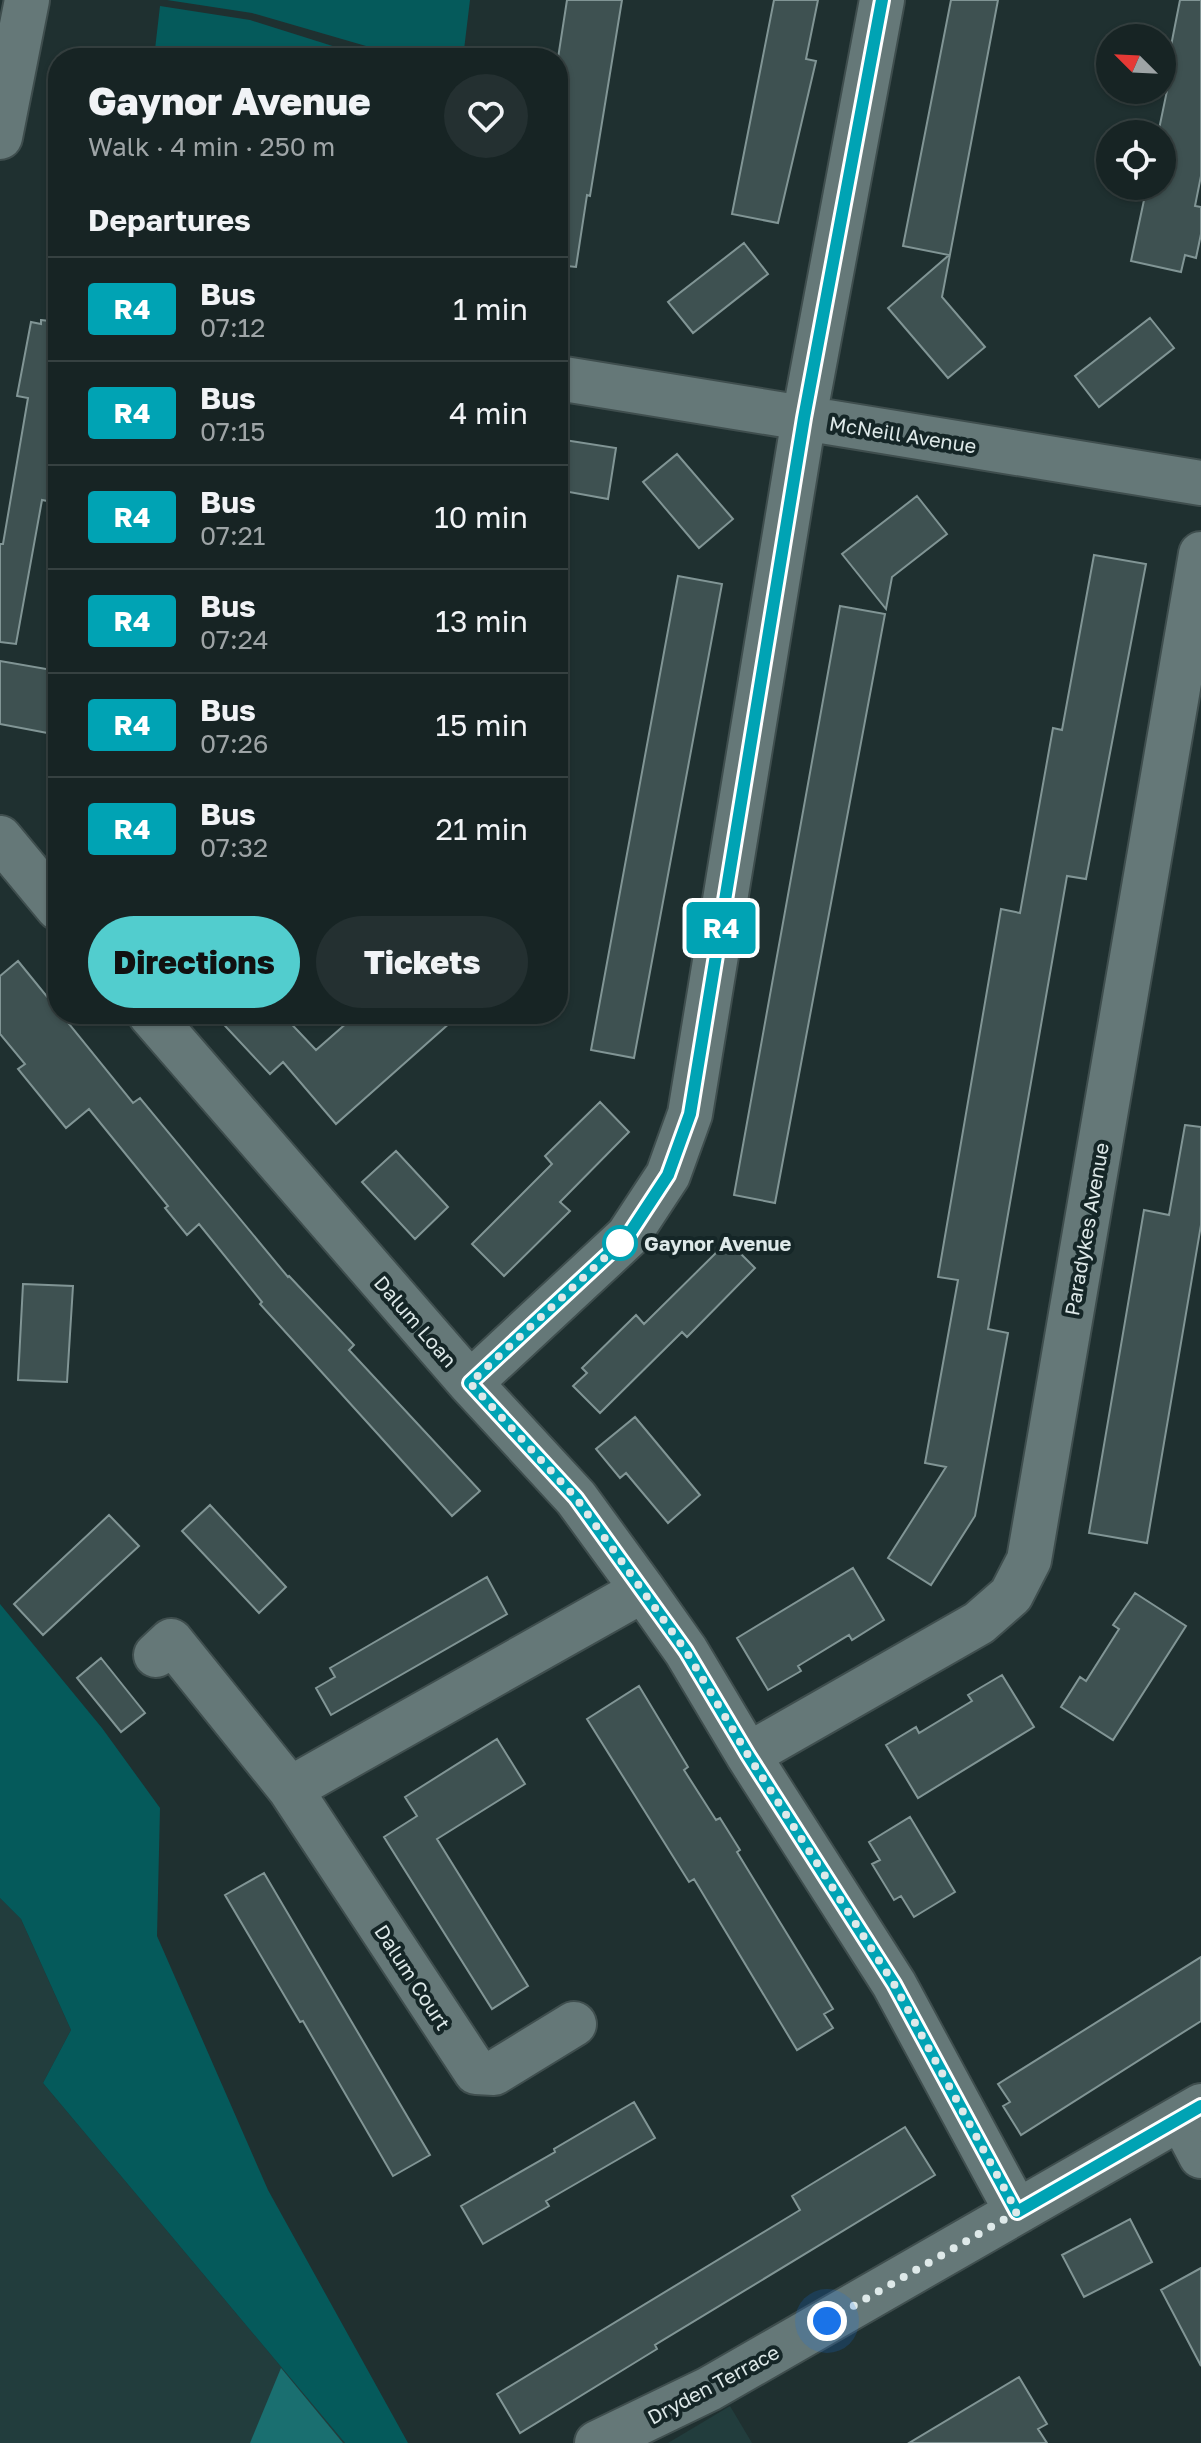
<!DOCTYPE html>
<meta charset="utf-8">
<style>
:root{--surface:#172424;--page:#243031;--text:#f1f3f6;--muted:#9ea4a6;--line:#364141;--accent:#52cdce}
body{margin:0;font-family:"Golos Text",sans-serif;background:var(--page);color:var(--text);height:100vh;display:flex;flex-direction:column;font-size:30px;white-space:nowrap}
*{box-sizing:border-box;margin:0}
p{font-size:26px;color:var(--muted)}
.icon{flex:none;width:44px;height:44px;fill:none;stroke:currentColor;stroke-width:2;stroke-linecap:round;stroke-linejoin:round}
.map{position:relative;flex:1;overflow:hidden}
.details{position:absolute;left:48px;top:48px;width:520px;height:976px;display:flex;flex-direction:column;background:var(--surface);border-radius:32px;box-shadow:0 2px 6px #0004,0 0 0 2px var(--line)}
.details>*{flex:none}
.badge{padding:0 16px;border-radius:6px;font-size:28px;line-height:52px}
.needle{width:52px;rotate:294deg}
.buttons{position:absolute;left:1096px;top:24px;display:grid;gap:16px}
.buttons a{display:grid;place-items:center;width:80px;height:80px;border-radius:50%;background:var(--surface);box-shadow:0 2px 6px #0004,0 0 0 2px var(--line);font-size:40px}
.you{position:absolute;width:40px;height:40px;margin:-20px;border:6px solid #fff;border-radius:50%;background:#1a73e8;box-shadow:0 0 0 12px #1a73e833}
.map>.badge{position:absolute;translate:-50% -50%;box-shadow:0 0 0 4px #fff}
h2{padding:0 40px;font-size:30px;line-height:72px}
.round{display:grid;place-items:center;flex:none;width:84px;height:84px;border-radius:42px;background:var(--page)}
.head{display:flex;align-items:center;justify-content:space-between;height:136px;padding:0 40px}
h1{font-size:38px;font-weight:800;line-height:60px}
.button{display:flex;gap:16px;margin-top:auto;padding:16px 40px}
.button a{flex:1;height:92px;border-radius:48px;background:var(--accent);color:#111;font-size:32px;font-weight:800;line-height:92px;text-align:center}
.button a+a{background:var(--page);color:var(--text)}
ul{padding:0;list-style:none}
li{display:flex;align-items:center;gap:24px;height:104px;padding:0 40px;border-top:2px solid var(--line)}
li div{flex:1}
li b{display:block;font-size:30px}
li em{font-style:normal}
li .badge{min-width:88px;font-weight:700;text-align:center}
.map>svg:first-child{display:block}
.built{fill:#223d3d}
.green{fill:#055a5b}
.forest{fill:#1a6f70}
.building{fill:#3e5151;stroke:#819595;stroke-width:2}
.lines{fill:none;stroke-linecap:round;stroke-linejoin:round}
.minor-casing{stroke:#3f4e4e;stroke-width:48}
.minor{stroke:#657878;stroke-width:44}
.line-casing{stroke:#fff;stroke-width:18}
.line{stroke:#00a3b4;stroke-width:12}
.walk{stroke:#dee9e9;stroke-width:8;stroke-dasharray:0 14.4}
.stop-dot{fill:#fff;stroke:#00a3b4;stroke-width:4}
.labels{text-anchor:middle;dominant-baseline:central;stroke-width:8;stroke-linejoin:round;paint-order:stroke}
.street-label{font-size:20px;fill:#dee9e9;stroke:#152627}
.stop-label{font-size:20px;font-weight:bold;fill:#dee9e9;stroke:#152627;text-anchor:start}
</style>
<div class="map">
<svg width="1201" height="2443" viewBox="0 0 1201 2443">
<rect width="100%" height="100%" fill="#1f3030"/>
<path class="built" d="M 0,1898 L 21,1919 L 71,2030 L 43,2083 L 345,2443 L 0,2443 Z
M 730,2406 L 752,2443 L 668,2443 Z"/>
<path class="green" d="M 167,0 L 470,0 L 463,58 L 369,58 L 366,46 L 252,13 Z
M 160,6 L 250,20 L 358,54 L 360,58 L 154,58 Z
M 0,1604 L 102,1728 L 160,1808 L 157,1936 L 268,2190 L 408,2443 L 345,2443 L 43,2083 L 71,2030 L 21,1919 L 0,1898 Z"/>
<path class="forest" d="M 281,2368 L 343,2443 L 250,2443 Z"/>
<path class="building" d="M 567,0 L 622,0 L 590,196 L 587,195 L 576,267 L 558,265 L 558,58 Z
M 774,0 L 818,0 L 806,59 L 816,61 L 778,223 L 732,214 Z
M 951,0 L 998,0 L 942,297 L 985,347 L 948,378 L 888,308 L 949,255 L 903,246 Z
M 1180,0 L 1201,0 L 1201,176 L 1195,206 L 1201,207 L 1201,234 L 1196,258 L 1185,255 L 1181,272 L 1131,261 L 1147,186 L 1162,186 L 1162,134 L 1158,134 L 1174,57 L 1169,56 Z
M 744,243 L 768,274 L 693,333 L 668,302 Z
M 1150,318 L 1174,348 L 1099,407 L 1075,376 Z
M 41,320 L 58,322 L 58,503 L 42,500 L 16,644 L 0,642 L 0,544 L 3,544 L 28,398 L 17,396 L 31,322 L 41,324 Z
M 558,439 L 616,448 L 608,499 L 558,490 Z
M 677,454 L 733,519 L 699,548 L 643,482 Z
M 917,496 L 947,534 L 892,577 L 886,609 L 842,554 Z
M 1094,555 L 1146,564 L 1086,879 L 1067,876 L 988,1329 L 1008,1333 L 975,1516 L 931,1585 L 888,1558 L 946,1467 L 925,1463 L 958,1280 L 938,1277 L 1001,909 L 1020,913 L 1053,728 L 1062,730 Z
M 678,576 L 722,584 L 634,1058 L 591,1050 Z
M 840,606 L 885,614 L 775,1203 L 734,1195 Z
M 0,661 L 58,671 L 58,735 L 0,724 Z
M 18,961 L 58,1010 L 58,1014 L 61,1014 L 133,1103 L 140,1098 L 288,1277 L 289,1276 L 354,1345 L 349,1350 L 480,1491 L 452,1516 L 260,1304 L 262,1302 L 199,1224 L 187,1235 L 165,1208 L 168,1206 L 89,1109 L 66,1128 L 18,1069 L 25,1064 L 0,1034 L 0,976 Z
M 214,1014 L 282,1014 L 316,1050 L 357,1014 L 460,1014 L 336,1124 L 283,1062 L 270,1074 Z
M 600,1102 L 629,1132 L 560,1202 L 570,1211 L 504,1276 L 472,1244 L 552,1164 L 545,1156 Z
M 1185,1125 L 1201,1127 L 1201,1225 L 1147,1543 L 1089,1533 L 1144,1210 L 1169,1215 Z
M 396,1151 L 448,1207 L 415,1239 L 362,1182 Z
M 728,1241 L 755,1268 L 687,1337 L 682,1332 L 600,1413 L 573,1386 L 587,1373 L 582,1368 L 636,1315 L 644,1324 Z
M 23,1284 L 73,1286 L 67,1382 L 18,1380 Z
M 635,1417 L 700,1495 L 668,1523 L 626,1473 L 620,1478 L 596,1449 Z
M 210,1505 L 286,1587 L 259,1613 L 182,1531 Z
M 109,1515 L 139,1546 L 43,1635 L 14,1604 Z
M 853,1568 L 884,1620 L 852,1640 L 849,1635 L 798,1666 L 801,1671 L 768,1690 L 737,1638 Z
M 487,1577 L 507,1614 L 331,1715 L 316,1688 L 335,1677 L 330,1668 Z
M 1135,1593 L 1186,1626 L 1113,1740 L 1061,1707 L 1080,1677 L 1086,1681 L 1119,1629 L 1113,1625 Z
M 101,1658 L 145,1713 L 121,1732 L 77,1678 Z
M 1002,1675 L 1034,1727 L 918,1798 L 886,1745 L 916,1727 L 919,1733 L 972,1701 L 968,1695 Z
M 639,1686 L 688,1767 L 684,1770 L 716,1820 L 720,1818 L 740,1850 L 737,1852 L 833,2009 L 824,2014 L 833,2028 L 797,2050 L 694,1879 L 689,1882 L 587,1719 Z
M 497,1739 L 525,1784 L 437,1839 L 528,1986 L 492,2009 L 384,1837 L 417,1816 L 405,1797 Z
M 910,1817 L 955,1892 L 914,1917 L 901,1896 L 894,1900 L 872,1864 L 880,1860 L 869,1842 Z
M 264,1873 L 430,2155 L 393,2176 L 303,2021 L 300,2022 L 225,1895 Z
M 1201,1957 L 1201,2021 L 1021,2135 L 1003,2106 L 1010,2102 L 998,2084 Z
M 634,2102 L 655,2138 L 546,2201 L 549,2206 L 483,2244 L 461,2206 L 555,2152 L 554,2149 Z
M 905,2127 L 935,2175 L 655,2345 L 657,2349 L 520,2433 L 497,2394 L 800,2210 L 792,2196 Z
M 1130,2219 L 1152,2262 L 1084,2297 L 1062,2255 Z
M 1201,2268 L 1201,2366 L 1161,2290 Z
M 1019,2377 L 1047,2424 L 1038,2429 L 1047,2443 L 909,2443 Z"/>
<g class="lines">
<g class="minor-casing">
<path id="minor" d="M 0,137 L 27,0
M 558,378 L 1201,483
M 0,838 L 58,908
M 150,1014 L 470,1383 L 576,1498 L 643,1590 L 686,1651 L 748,1755 L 894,1984 L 1017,2212
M 470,1383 L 628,1236 L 668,1175 L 690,1114 L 804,418 L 882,0
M 156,1655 L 171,1641 L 290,1789 L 476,2072 L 494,2073 L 574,2024
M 748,1755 L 979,1623 L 1011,1595 L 1029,1560 L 1201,554
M 290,1789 L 643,1590
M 1181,2118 L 1201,2156
M 597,2443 L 709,2389 L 1201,2106"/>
</g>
<use href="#minor" class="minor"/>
</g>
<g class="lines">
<g class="line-casing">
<path id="line" d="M 882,0 L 804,418 L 690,1114 L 668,1175 L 628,1236 L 470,1383 L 576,1498 L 686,1651 L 748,1755 L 894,1984 L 1017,2212 L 1201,2106"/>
</g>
<use href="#line" class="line"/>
<path class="walk" d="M 620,1243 L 628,1236 L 470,1383 L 576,1498 L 686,1651 L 748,1755 L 894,1984 L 1017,2212 L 827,2321"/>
</g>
<circle class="stop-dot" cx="620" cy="1243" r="16"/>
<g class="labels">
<g class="street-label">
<text transform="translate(903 434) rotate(9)">McNeill Avenue</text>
<text transform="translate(1086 1229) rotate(-80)">Paradykes Avenue</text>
<text transform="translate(416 1321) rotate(49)">Dalum Loan</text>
<text transform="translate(413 1977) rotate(57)">Dalum Court</text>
<text transform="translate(713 2384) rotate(-28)">Dryden Terrace</text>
</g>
<g class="stop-label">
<text x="644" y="1243">Gaynor Avenue</text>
</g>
</g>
</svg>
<div class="buttons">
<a><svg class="needle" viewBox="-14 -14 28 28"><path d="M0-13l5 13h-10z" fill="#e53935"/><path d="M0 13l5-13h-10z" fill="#9ea4a6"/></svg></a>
<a><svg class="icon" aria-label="locate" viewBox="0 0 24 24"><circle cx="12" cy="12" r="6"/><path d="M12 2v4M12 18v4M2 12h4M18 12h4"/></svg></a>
</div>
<div class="you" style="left:827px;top:2321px"></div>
<b class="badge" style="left:721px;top:928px;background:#00a3b4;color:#fff">R4</b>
<section class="details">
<div class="head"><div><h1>Gaynor Avenue</h1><p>Walk · 4 min · 250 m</p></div><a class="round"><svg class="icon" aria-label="heart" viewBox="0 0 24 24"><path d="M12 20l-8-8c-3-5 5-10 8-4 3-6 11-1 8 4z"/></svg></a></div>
<h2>Departures</h2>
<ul>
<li><span class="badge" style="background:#00a3b4;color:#fff">R4</span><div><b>Bus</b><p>07:12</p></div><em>1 min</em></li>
<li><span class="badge" style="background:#00a3b4;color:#fff">R4</span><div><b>Bus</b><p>07:15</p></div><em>4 min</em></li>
<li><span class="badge" style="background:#00a3b4;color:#fff">R4</span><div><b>Bus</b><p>07:21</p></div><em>10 min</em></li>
<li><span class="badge" style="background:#00a3b4;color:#fff">R4</span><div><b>Bus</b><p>07:24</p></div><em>13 min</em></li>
<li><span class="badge" style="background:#00a3b4;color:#fff">R4</span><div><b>Bus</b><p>07:26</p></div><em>15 min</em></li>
<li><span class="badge" style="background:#00a3b4;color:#fff">R4</span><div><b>Bus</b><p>07:32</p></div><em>21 min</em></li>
</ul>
<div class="button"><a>Directions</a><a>Tickets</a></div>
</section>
</div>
